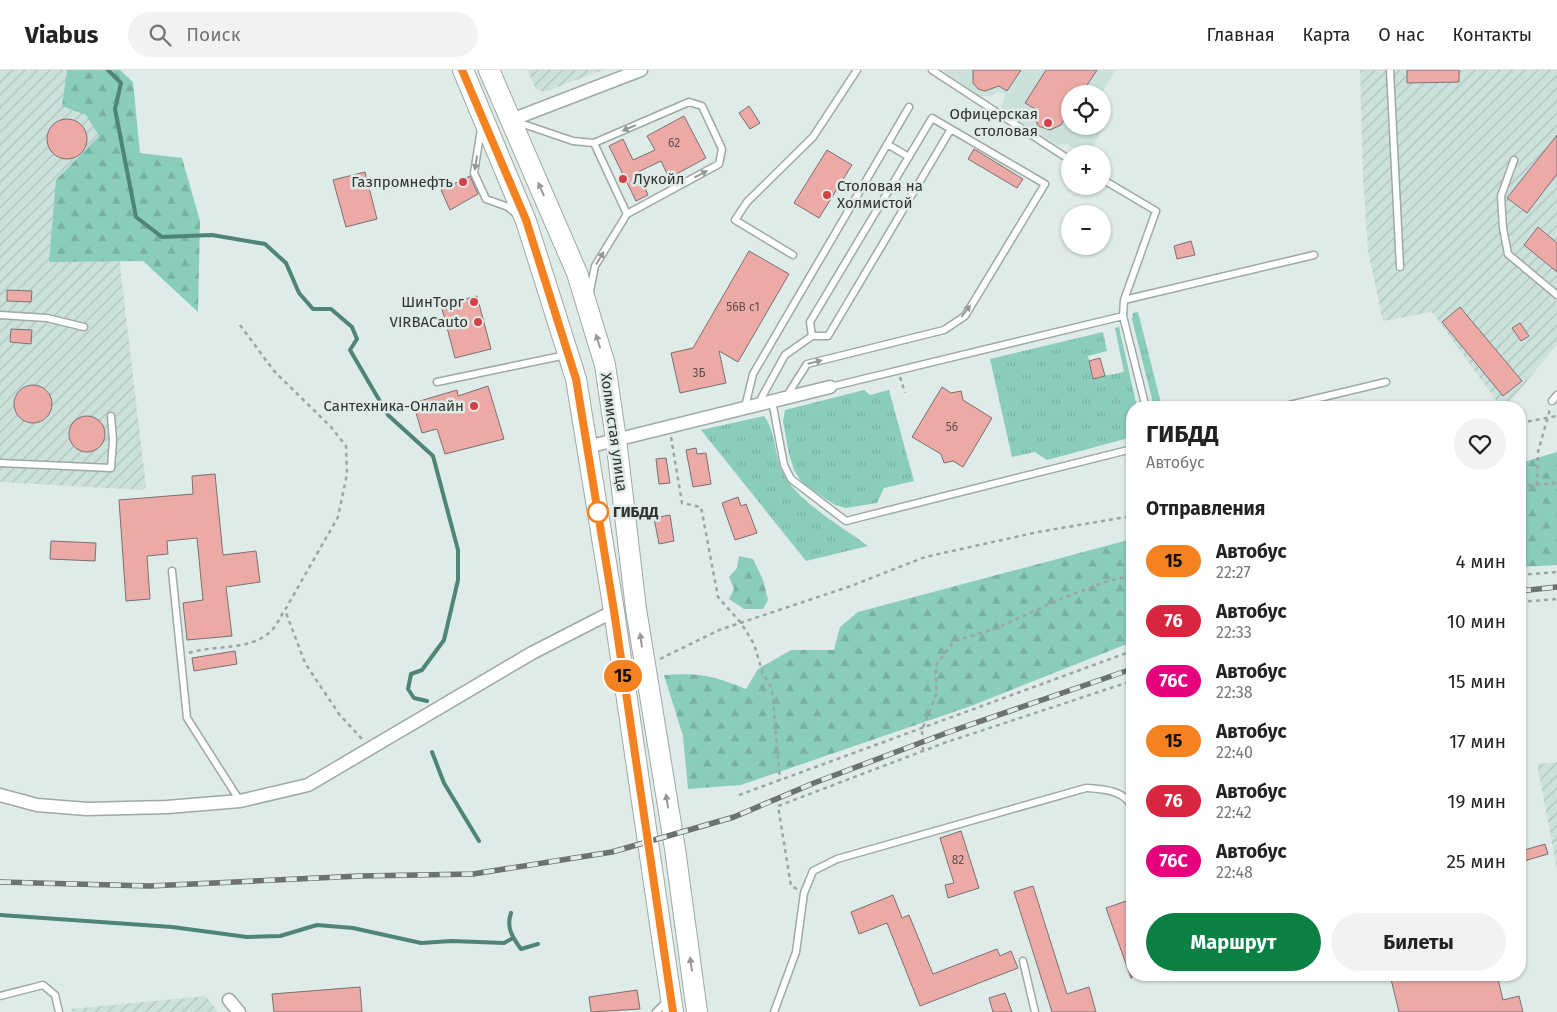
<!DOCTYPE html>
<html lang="ru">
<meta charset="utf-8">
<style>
:root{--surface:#fff;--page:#f2f2f2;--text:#222;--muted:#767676;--line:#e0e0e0;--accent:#0b8043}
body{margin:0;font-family:"Fira Sans",sans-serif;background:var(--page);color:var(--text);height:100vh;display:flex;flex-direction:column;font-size:19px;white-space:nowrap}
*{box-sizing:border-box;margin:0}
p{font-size:16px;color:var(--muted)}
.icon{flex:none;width:28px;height:28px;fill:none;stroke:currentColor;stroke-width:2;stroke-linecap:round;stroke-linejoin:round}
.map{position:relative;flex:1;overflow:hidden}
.side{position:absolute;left:1126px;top:331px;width:400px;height:580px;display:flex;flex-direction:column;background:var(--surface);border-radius:20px;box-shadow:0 1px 4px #0004}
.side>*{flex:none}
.badge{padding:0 10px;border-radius:16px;font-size:18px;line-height:32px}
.buttons{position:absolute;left:1061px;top:15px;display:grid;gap:10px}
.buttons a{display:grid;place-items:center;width:50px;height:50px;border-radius:50%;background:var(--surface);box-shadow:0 1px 4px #0004;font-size:25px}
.map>.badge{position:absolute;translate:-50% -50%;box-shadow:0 0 0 2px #fff}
h2{padding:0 20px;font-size:19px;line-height:45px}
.round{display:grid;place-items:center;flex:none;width:52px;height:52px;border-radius:26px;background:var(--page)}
.head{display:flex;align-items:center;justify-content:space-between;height:85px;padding:0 20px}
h1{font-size:24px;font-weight:700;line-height:38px}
.action{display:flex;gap:10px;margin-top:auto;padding:10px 20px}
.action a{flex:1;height:58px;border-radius:30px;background:var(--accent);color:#fff;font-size:20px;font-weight:700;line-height:58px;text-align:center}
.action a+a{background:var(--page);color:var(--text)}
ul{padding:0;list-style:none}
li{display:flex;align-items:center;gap:15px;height:60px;padding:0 20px}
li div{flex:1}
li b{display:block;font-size:19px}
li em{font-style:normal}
li .badge{min-width:55px;font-weight:700;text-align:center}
header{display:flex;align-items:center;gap:30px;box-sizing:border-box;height:70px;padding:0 25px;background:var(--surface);border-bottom:1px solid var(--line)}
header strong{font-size:24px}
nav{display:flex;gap:28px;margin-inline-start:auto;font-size:18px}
.search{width:350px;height:45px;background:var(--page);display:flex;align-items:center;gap:12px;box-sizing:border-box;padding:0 18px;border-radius:28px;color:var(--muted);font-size:19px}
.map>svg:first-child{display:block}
.built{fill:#cce1dc}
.industrial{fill:url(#industrial-furrows)}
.grass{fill:url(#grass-tufts)}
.forest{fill:url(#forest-firs)}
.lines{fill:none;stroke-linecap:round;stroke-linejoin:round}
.stream{stroke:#4f8478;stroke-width:4}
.building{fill:#ecaaa6;stroke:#7b7070}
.service-casing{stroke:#9ea9a6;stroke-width:9}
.minor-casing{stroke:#9ea9a6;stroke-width:15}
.trunk-casing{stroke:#9ea9a6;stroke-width:22}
.path{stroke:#9ca5a3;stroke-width:2.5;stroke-dasharray:4 4;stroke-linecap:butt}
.service{stroke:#fff;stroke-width:6}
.minor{stroke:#fff;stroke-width:12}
.trunk{stroke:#fff;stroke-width:20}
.rail-casing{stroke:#6b7271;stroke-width:5.5}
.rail{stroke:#dfebe8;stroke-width:4;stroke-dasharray:11;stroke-linecap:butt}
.oneway{fill:#979998}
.line-casing{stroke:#fff;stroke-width:11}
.line{stroke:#f58220;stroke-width:8}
.poi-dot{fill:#d14147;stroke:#dfebe8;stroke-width:2}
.stop-dot{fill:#fff;stroke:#f58220;stroke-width:2.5}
.labels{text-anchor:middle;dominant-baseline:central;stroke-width:5;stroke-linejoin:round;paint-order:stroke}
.number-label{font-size:12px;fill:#5e514f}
.poi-label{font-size:15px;fill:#2f3332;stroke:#dfebe8;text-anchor:end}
.street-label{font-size:15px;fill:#2f3332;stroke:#dfebe8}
.stop-label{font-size:15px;font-weight:bold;fill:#2f3332;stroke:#dfebe8;text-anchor:start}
</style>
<header>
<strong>Viabus</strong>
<div class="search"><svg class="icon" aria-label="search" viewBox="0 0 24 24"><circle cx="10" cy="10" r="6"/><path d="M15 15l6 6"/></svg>Поиск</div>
<nav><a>Главная</a><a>Карта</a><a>О нас</a><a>Контакты</a></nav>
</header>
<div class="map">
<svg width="1557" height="942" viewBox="0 0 1557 942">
<defs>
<pattern id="industrial-furrows" width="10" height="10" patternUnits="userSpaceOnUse" patternTransform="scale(1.25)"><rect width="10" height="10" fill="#cce1dc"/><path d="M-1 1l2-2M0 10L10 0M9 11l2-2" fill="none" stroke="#b0c2bd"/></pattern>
<pattern id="grass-tufts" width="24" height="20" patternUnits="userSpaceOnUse" patternTransform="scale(1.25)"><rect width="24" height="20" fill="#8bcdbd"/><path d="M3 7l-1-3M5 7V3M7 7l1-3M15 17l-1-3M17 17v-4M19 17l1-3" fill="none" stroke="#78b0a3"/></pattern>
<pattern id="forest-firs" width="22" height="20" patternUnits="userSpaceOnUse" patternTransform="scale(1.25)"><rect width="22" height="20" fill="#8bcdbd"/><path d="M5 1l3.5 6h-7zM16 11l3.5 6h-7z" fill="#78b0a3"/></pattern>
</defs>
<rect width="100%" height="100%" fill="#dfebe8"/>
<path class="built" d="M 942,0 L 1116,0 L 1101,24 L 1070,24 L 1070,56 L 1102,56 L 1103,50 L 1106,54 L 1088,84 L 1082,84 L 1066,73 L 1057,75 L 1001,39 L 1005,24 L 999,22 L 990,26 L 980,26 Z"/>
<path class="industrial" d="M 0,0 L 103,0 L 122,212 L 146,417 L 141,420 L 0,412 Z
M 527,0 L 603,0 L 544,22 L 536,19 Z
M 1360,0 L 1557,0 L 1557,274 L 1506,337 L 1501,337 L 1432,242 L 1383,251 L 1368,181 L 1363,107 Z
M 1557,692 L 1557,799 L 1537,694 Z
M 206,926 L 218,942 L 72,942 L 71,939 Z"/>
<path class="grass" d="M 1138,242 L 1162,337 L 1154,337 L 1132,250 L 1133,243 Z
M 1119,257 L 1137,337 L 1132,338 L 1132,354 L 1125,369 L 1047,390 L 1035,382 L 1012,387 L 990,289 L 1103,262 L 1107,281 L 1088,286 L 1093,308 L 1124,302 L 1115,258 Z
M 864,320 L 870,325 L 889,320 L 914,411 L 884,418 L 877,433 L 846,438 L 835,435 L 802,413 L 794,400 L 789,384 L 783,351 L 785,340 Z
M 764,346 C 776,362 774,383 782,401 C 796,431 841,456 868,476 L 806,491 L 701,360 Z"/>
<path class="forest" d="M 67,0 L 120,0 L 133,12 L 140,83 L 182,88 L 200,151 L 198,242 L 143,191 L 49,192 L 56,110 L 99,66 L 86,45 L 62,36 Z
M 1557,382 L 1557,495 L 1520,497 L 1520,393 Z
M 1132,469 L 1132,572 L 971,636 L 741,715 L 688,719 L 683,666 L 664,605 C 701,603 711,605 746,619 L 758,599 L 791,580 L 834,580 L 840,557 L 858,542 Z
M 739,486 L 753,489 L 763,510 L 768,530 L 763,539 L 744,539 L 729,529 L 734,519 L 729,507 L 737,498 Z"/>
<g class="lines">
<path class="stream" d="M 108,0 L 121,13 L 115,39 L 136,147 L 162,167 L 212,165 L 265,174 L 286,193 L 299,223 L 313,239 L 331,239 L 352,257 L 357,269 L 350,280 L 388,345 L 433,386 L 458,480 L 458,510 L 444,570 L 422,600 L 411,604 L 408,619 L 414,628 L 427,631
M 432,682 L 444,713 L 479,771
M 511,843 C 506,857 512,867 521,879 L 538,874
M 0,845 L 172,857 L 247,867 L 280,866 L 317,855 L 353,858 L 421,873 L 452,871 L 504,873 L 513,868"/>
</g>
<path class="building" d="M 973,0 L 1021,0 L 1007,21 L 999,16 L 985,21 L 978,19 L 973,13 Z
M 1046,0 L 1097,0 L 1081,24 L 1070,24 L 1070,40 L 1061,55 L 1050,60 L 1038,56 L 1035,48 L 1035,39 L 1025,33 Z
M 1407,0 L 1459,0 L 1459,12 L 1407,13 Z
M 749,36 L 760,53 L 750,59 L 739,43 Z
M 684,46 L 706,88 L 669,108 L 661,91 L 638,102 L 648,125 L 636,131 L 609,76 L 623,69 L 633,90 L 655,80 L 647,66 Z
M47 69a20 20 0 1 1 40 0a20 20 0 1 1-40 0Z
M 1557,65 L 1557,104 L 1527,143 L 1507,128 Z
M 974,79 L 1023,109 L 1017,118 L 968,89 Z
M 827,80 L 852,95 L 819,148 L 794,133 Z
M 365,102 L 377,149 L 346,157 L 333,110 Z
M 470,106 L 478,124 L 450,140 L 441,120 Z
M 1538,157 L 1557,173 L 1557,202 L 1524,175 Z
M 1191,171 L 1195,185 L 1177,189 L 1174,176 Z
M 749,181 L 789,204 L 738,292 L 719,281 L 726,313 L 680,323 L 671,283 L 693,278 Z
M 7,220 L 32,221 L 31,232 L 7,231 Z
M 477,226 L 491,279 L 455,288 L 441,235 Z
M 1460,237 L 1522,311 L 1503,326 L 1442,252 Z
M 1520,253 L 1529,266 L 1521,271 L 1512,258 Z
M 11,259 L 32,260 L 31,274 L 10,272 Z
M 1100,288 L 1105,306 L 1093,309 L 1089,291 Z
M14 334a19 19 0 1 1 38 0a19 19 0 1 1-38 0Z
M 488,316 L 504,369 L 445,384 L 437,359 L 422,363 L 413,333 L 457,320 L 458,326 Z
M 942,317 L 951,323 L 961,321 L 963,330 L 992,348 L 963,397 L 953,391 L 944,393 L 941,384 L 912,367 Z
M69 364a18 18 0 1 1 36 0a18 18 0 1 1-36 0Z
M 696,378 L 697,384 L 706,383 L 711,414 L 693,417 L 686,380 Z
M 666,388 L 670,413 L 659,414 L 656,389 Z
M 215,404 L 223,485 L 256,481 L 260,512 L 226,517 L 232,566 L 187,570 L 183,533 L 203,530 L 197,468 L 167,471 L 168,484 L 147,486 L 150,529 L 126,531 L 119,430 L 193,424 L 192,406 Z
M 738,427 L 741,436 L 746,434 L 757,463 L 735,470 L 722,433 Z
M 670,445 L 674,471 L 659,474 L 654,448 Z
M 51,471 L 96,473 L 95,491 L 50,489 Z
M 235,581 L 237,594 L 194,601 L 192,588 Z
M 961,761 L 979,818 L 948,828 L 945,815 L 954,813 L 940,768 Z
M 1545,774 L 1548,784 L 1524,791 L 1521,781 Z
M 1033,816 L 1067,924 L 1089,917 L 1096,942 L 1052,942 L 1014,822 Z
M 893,825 L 902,848 L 909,845 L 933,904 L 997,879 L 1000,886 L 1011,881 L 1018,898 L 920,936 L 887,853 L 859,864 L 851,842 Z
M 1132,829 L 1132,908 L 1131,908 L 1106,838 Z
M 1390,905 L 1497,905 L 1503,930 L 1519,926 L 1523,942 L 1399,942 Z
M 360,917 L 362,942 L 274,942 L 272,924 Z
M 637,920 L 640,939 L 591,942 L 589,927 Z
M 1005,923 L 1012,942 L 993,942 L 989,928 Z"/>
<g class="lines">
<g class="service-casing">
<path id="service" d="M 932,0 L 1070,90
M 1390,0 L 1400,197
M 517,52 L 573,71 L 594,73 L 627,144 L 595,196 L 590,221
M 481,59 L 474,103 L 486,129 L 508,137 L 516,144
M 594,73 L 689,32 L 702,36 L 722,79 L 719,94 L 627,144
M 887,74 L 909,87
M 1514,90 L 1501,126 L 1503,158 L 1508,184 L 1557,225
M 1102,109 L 1156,141 L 1124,230 L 1123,246 L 1146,338
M 793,185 L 735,150 L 747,132 L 813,67 L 857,0
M 1124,230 L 1314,185
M 0,245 L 47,248 L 84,257
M 812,266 L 828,266 L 951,59
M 437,312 L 566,285
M 830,317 L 1123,246
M 772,331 L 784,395 L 791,409 L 846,451 L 1132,379
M 1552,331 L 1557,325
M 758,334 L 785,285 L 812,266 L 810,252 L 932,48 L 1045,114 L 965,246 L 944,260 L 807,294 L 786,327
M 745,337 L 753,304 L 909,37
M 1277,338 L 1386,312
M 0,393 L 111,398 L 113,370 L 111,346
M 172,501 L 187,648 L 240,731
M 1023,891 L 1035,942
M 0,926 L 43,915 L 55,925 L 59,942
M 656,942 L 667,931
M 774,942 L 796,882 L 804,823 L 813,801 L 837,789 L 1086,718 C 1102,719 1126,720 1132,738"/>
</g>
<g class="minor-casing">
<path id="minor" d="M 511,50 L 641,0
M 587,377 L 830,317
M 0,725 L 37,735 L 87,739 L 167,737 L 240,731 L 308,715 L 532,583 L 614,541
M 229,930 L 239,942"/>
</g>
<g class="trunk-casing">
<path id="trunk" d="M 463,0 L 526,151 L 576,309 L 614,541 L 673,942
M 489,0 L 577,203 L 605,295 L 616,369 L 636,539 L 675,779 L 697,942"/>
</g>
<path class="path" d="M 240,255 L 274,301 L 331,357 L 346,376 L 347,404 L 338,447 L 285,540 L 305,593 L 339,644 L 362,669
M 900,307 L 905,323
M 1520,353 L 1557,346
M 671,367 L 682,433 L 701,437 L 718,527 L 741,553 L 754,574 L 763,604 L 772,619 L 780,710
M 1537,415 L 1538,382 L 1550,339
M 1520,416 L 1557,413
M 1520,505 L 1557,502
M 1520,532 L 1557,529
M 189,583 C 215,574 251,582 272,560 C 277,555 280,547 285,540
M 660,589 L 719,560 L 851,516 L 925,487 L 1038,462 L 1132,446
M 923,681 L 922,660 L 936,625 L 936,595 L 954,571 L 995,559 L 1058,530 L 1105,512 L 1132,505
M 739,725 L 1132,581
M 797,819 L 791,816 L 778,736 L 944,673 L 1132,611"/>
<use href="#service" class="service"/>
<use href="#minor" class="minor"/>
<use href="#trunk" class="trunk"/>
<g class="rail-casing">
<path id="rail" d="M 1520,521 L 1557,517
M 0,812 L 150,816 L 360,806 L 473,804 L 612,782 L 734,747 L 814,713 L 949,662 L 1132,599"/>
</g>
<use href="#rail" class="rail"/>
</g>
<defs><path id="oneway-solid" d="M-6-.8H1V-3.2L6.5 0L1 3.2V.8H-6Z" transform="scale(1.25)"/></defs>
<g class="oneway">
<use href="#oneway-solid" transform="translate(629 58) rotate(157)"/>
<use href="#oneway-solid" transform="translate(476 93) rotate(99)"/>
<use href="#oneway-solid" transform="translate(701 104) rotate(-28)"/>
<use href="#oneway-solid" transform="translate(541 119) rotate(-113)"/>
<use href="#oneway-solid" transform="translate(600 188) rotate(-59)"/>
<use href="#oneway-solid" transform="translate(966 241) rotate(-53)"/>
<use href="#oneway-solid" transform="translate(598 271) rotate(-107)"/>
<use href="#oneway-solid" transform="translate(815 292) rotate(-14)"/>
<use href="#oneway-solid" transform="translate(641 570) rotate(-98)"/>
<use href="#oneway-solid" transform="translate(667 731) rotate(-99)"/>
<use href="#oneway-solid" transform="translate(691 894) rotate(-98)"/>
</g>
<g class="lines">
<g class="line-casing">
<path id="line" d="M 462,0 L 526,150 L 576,309 L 614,541 L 673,942"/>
</g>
<use href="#line" class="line"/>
</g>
<g class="poi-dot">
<circle cx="1048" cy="53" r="5"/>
<circle cx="623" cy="109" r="5"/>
<circle cx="463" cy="112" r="5"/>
<circle cx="827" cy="125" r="5"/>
<circle cx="474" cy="232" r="5"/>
<circle cx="478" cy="252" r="5"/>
<circle cx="474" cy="336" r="5"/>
</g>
<circle class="stop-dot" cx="598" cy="442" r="10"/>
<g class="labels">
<g class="number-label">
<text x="674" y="73">62</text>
<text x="743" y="237">56В с1</text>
<text x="699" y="303">3Б</text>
<text x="952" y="357">56</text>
<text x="958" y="790">82</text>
</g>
<g class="poi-label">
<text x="1038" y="44">Офицерская<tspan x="1038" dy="17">столовая</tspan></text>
<text x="633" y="109" text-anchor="start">Лукойл</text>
<text x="453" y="112">Газпромнефть</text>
<text x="837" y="116" text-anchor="start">Столовая на<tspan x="837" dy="17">Холмистой</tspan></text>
<text x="464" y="232">ШинТорг</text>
<text x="468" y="252">VIRBACauto</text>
<text x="464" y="336">Сантехника-Онлайн</text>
</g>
<g class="street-label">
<text transform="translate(614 362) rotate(82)">Холмистая улица</text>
</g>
<g class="stop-label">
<text x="613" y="442">ГИБДД</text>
</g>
</g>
</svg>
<div class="buttons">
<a><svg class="icon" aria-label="locate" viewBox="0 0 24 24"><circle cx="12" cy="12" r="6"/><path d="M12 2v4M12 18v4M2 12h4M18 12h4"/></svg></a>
<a>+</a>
<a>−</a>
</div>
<b class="badge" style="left:623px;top:606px;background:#f58220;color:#111">15</b>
<section class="side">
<div class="head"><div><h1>ГИБДД</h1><p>Автобус</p></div><a class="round"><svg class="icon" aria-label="heart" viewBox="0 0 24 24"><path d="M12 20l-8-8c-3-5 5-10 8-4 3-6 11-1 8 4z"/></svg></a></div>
<h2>Отправления</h2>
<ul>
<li><span class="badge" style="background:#f58220;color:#111">15</span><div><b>Автобус</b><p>22:27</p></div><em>4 мин</em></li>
<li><span class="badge" style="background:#d7263d;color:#fff">76</span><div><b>Автобус</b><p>22:33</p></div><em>10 мин</em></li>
<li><span class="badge" style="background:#e6007e;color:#fff">76С</span><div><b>Автобус</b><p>22:38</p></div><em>15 мин</em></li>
<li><span class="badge" style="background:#f58220;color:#111">15</span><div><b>Автобус</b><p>22:40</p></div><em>17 мин</em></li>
<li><span class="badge" style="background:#d7263d;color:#fff">76</span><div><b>Автобус</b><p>22:42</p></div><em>19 мин</em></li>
<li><span class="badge" style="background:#e6007e;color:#fff">76С</span><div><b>Автобус</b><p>22:48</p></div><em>25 мин</em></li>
</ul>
<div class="action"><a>Маршрут</a><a>Билеты</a></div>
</section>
</div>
